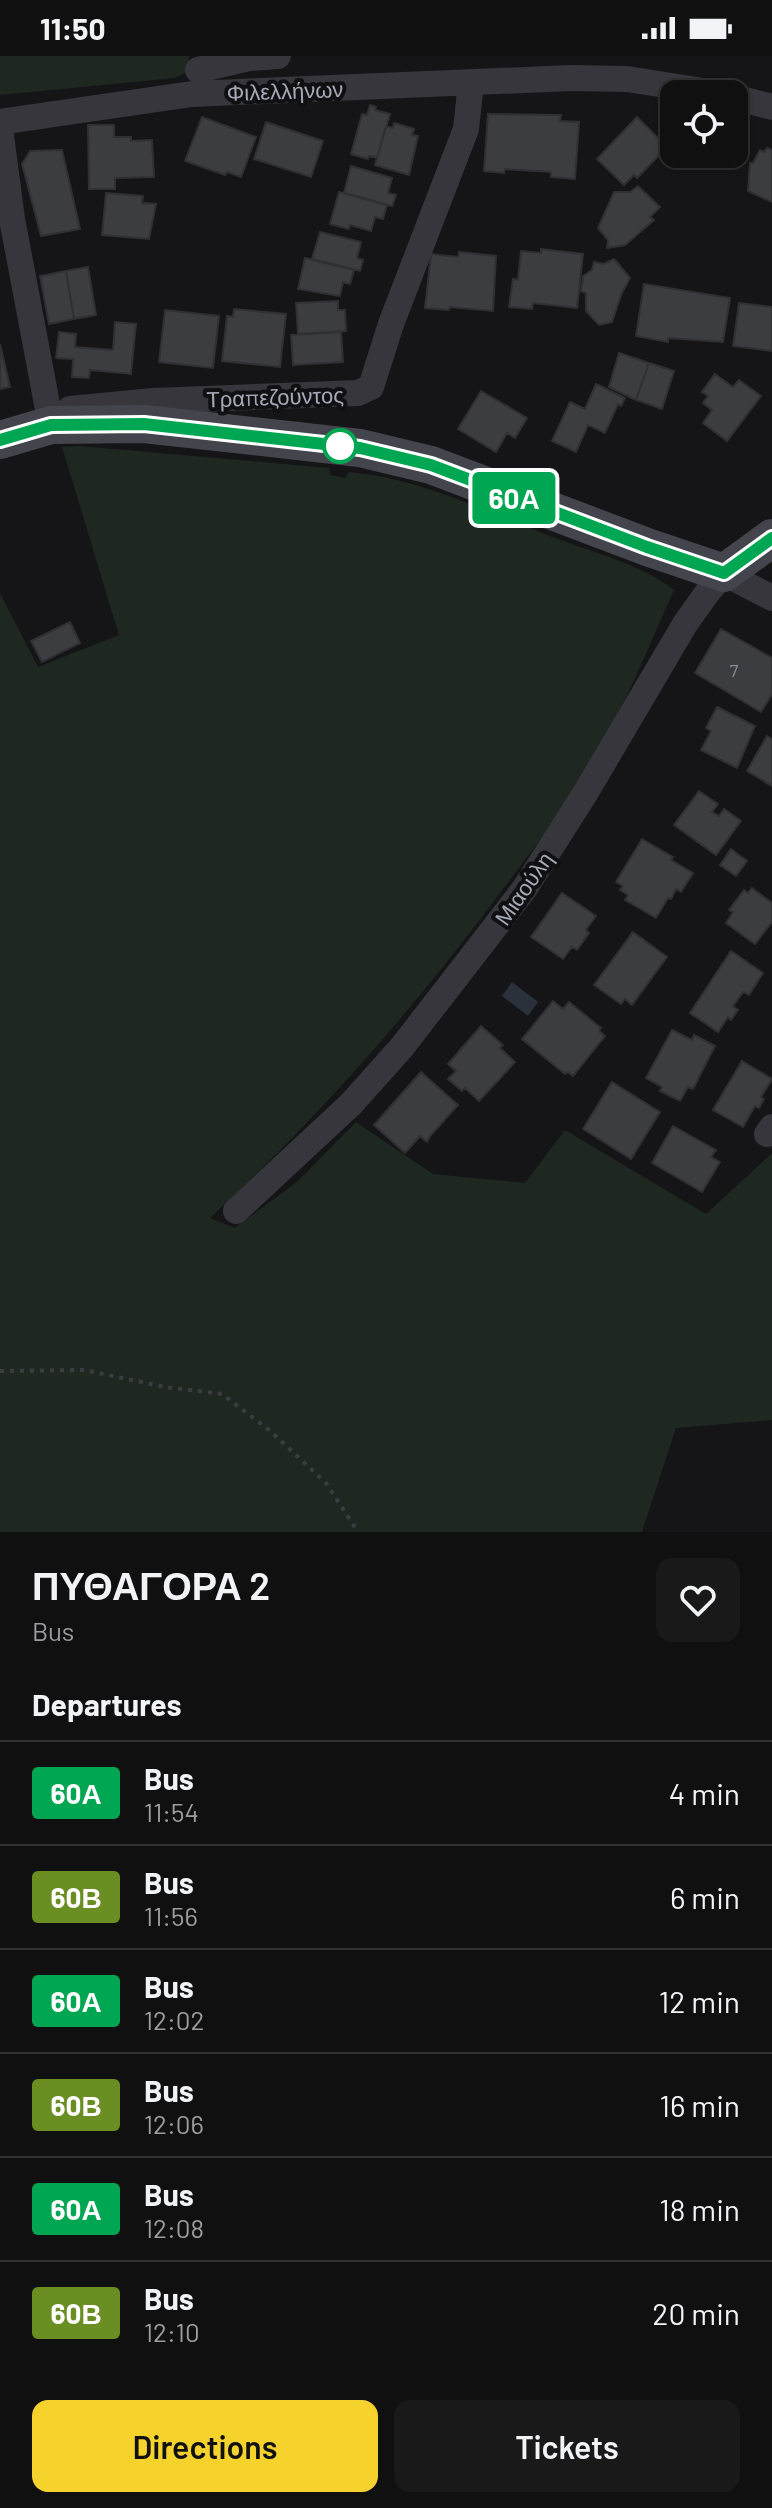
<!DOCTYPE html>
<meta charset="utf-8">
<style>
:root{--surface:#101011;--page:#19191a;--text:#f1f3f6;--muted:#9c9d9f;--line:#303031;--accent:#f6d22d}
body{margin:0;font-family:Barlow,sans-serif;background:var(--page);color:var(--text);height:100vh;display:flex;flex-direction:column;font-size:30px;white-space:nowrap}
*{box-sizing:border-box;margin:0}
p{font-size:26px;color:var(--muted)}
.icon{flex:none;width:44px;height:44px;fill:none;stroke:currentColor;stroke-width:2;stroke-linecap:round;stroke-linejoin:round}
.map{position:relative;height:1476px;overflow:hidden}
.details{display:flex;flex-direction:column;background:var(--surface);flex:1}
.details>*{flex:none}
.badge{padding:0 16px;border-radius:6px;font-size:28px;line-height:52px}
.controls{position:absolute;left:660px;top:24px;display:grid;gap:16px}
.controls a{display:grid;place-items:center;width:88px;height:88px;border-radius:16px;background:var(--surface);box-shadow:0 2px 6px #0004,0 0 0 2px var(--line);font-size:40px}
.map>.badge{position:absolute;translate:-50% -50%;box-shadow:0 0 0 4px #fff}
h2{padding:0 32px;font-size:30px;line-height:72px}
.round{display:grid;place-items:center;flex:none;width:84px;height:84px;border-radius:16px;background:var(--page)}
.overview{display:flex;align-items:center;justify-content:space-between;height:136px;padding:0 32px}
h1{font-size:38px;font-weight:600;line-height:60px}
.primary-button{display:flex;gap:16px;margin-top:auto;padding:16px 32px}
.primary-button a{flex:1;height:92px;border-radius:16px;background:var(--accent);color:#111;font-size:32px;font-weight:600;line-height:92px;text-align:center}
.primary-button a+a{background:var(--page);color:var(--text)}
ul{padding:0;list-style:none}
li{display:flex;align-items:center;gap:24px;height:104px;padding:0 32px;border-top:2px solid var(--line)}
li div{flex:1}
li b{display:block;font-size:30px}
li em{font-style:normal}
li .badge{min-width:88px;font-weight:700;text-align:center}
.status{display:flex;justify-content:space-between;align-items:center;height:56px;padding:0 40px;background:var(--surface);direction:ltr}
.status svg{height:22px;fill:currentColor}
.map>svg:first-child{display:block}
.green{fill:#1f2721}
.water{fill:#2b313b}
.building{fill:#3c3d41;stroke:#302f33;stroke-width:2}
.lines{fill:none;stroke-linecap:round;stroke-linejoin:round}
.path{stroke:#3c3d43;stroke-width:4;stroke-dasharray:4 6;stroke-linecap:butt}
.street{stroke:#36363c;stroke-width:26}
.secondary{stroke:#44454c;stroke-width:38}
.line-casing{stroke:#fff;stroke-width:18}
.line{stroke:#00a651;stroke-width:12}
.stop-dot{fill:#fff;stroke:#00a651;stroke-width:4}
.labels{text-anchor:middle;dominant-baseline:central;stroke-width:8;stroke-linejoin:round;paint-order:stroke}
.number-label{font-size:18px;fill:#8c8e9a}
.street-label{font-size:22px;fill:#a6a9b7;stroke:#101012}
</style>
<div class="status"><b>11:50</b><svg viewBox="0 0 49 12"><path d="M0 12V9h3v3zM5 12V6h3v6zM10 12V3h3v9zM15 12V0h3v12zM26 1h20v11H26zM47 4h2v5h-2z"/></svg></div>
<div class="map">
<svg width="772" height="1476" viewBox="0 0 772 1476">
<rect width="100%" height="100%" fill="#151517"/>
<path class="green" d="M 0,0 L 189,0 L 187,16 L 175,22 L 0,39 Z
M 80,390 L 329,412 L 330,419 L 345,422 L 349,416 C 421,422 488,457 555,482 C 595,497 641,508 674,534 C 647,595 622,657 587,714 C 562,757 530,797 500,837 C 413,954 317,1063 210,1162 L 235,1172 L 298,1125 L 356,1066 L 433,1118 L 525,1127 L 565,1074 L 706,1158 L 772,1097 L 772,1364 L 676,1372 L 642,1476 L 0,1476 L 0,537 L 38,611 L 119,579 L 62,391 Z"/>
<path class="water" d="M 512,926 L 538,946 L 528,960 L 502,940 Z"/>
<path class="building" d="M 370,49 L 376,51 L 375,54 L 390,58 L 377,102 L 369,100 L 368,103 L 351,98 L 362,58 L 367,59 Z
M 488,58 L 561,59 L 560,65 L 579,66 L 575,123 L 551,121 L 551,116 L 505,113 L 504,117 L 484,115 Z
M 202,61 L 256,81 L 241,121 L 227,116 L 225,119 L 185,105 Z
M 637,61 L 667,91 L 637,122 L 634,119 L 624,129 L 597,103 Z
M 266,66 L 323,85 L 311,121 L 254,103 Z
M 394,67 L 414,73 L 412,79 L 418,80 L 409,119 L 375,109 L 386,70 L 393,72 Z
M 88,69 L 114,69 L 114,81 L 131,81 L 131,85 L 152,84 L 154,121 L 115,122 L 115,133 L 89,133 Z
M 767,92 L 772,94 L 772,146 L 748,135 L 750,107 L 753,107 L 760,94 L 764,96 Z
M 62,94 L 80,173 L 41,180 L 22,108 L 30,95 Z
M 351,110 L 392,122 L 388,137 L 396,139 L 392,150 L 344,137 Z
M 638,130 L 660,151 L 650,161 L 654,164 L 625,189 L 607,192 L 608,184 L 598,172 L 614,136 L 630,136 Z
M 339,136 L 387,149 L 383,163 L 375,161 L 371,175 L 350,169 L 349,173 L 330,168 Z
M 106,137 L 143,140 L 142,147 L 156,148 L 149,183 L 102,179 Z
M 320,176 L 361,186 L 357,202 L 363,204 L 360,215 L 312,203 Z
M 541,193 L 583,198 L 577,252 L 533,247 L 532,253 L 509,251 L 513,223 L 518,224 L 521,195 L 541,197 Z
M 459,196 L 496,200 L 493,255 L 450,251 L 449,254 L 425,252 L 431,198 L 458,201 Z
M 305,202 L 354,214 L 350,228 L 343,226 L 340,240 L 298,233 Z
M 614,203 L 630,222 L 621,239 L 612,266 L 599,269 L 586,255 L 586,237 L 581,235 L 583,220 L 592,214 L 594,206 L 604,208 Z
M 88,211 L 96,259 L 74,263 L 66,215 Z
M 66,215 L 74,263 L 49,268 L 40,220 Z
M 644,228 L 730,242 L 723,286 L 668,282 L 668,286 L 636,280 Z
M 338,245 L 338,254 L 345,254 L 346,275 L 298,278 L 296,247 Z
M 739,247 L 772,251 L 772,295 L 733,290 Z
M 234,253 L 286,258 L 280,311 L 222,305 L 227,260 L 233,261 Z
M 165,254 L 219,260 L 213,312 L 159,306 Z
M 115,266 L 136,268 L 131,318 L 90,314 L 89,322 L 72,321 L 73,303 L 56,302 L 59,276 L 76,278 L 75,291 L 113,294 Z
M 341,276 L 343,306 L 293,309 L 291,279 Z
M 0,288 L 10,331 L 0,333 Z
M 619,297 L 649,307 L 636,344 L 609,331 Z
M 649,307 L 674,315 L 662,353 L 636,344 Z
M 715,318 L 733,331 L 739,324 L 761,340 L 727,385 L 703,367 L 712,354 L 703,347 L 708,340 L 702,336 Z
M 596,328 L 625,342 L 621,350 L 618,348 L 605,377 L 588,369 L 576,396 L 552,385 L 570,346 L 585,353 Z
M 481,335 L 527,362 L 515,382 L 507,377 L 496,396 L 458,373 Z
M 70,566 L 80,587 L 42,606 L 31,585 Z
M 721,573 L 772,602 L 772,638 L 761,656 L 695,617 Z
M 717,651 L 755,670 L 737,712 L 701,694 L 711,675 L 706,672 Z
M 767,680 L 772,683 L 772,730 L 747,715 Z
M 699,735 L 718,748 L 712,756 L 719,760 L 724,753 L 741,765 L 716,799 L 674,769 Z
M 642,783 L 673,801 L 671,804 L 693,817 L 681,836 L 676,833 L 671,843 L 668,842 L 656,862 L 625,844 L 628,839 L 620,834 L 623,830 L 616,826 Z
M 731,793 L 747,805 L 736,820 L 720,809 Z
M 752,832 L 772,847 L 772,866 L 755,888 L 726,867 L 733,856 L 729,854 L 744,834 L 748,837 Z
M 562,837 L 596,860 L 586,874 L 589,877 L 577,894 L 572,891 L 563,903 L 531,881 Z
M 633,876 L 667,901 L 632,949 L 625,943 L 621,948 L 594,929 Z
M 731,895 L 763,917 L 749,939 L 743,936 L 733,950 L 738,954 L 731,964 L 728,961 L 718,976 L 690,957 Z
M 553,945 L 563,953 L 569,946 L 601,972 L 599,975 L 605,980 L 573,1020 L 568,1016 L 565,1018 L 522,983 Z
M 481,970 L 503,989 L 500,992 L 515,1006 L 479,1045 L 465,1032 L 462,1035 L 448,1023 L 456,1015 L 448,1008 Z
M 672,974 L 692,984 L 694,979 L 715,990 L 693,1033 L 688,1031 L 680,1045 L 660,1035 L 662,1031 L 646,1022 Z
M 742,1005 L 772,1023 L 761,1041 L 764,1043 L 759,1052 L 755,1050 L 743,1071 L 713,1054 Z
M 421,1016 L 458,1049 L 430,1080 L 427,1086 L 420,1080 L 405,1097 L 374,1069 Z
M 612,1026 L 660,1056 L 631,1103 L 583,1073 Z
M 673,1070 L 716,1094 L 711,1101 L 720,1106 L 702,1136 L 652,1107 Z"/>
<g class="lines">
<path class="path" d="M 0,1315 L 84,1314 L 165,1331 L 222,1338 L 269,1374 L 326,1427 L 358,1476"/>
<path class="street" d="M 198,14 L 249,2 L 278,0
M 734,41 L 772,51
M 0,66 L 192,38 L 571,22 L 627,23 L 722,38
M 0,72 L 12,163 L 51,369
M 70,353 L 153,345 L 358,337 L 371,331 L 391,268 L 466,73 L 471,27
M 767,1078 L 772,1071
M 236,1155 L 351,1048 L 402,991 L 525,832 L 586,736 L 685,568 L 707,537 L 724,517 L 772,542"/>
<path class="secondary" d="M 0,384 L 51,369 L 144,368 L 360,392 L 431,409 L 647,491 L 724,517 L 772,482"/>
</g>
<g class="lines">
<g class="line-casing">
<path id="line" d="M 0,384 L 51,369 L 144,368 L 360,392 L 431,409 L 647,491 L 724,517 L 772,482"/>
</g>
<use href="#line" class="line"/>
</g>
<circle class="stop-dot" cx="340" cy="390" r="16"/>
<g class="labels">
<g class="number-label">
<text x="734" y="614">7</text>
</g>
<g class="street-label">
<text transform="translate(285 34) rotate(-2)">Φιλελλήνων</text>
<text transform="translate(275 340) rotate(-2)">Τραπεζούντος</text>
<text transform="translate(523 832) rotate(-55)">Μιαούλη</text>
</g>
</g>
</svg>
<div class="controls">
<a><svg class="icon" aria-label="locate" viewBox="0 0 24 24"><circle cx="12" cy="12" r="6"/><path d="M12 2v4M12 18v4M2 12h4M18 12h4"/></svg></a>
</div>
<b class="badge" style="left:514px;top:442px;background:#00a651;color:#fff">60Α</b>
</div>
<section class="details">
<div class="overview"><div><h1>ΠΥΘΑΓΟΡΑ 2</h1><p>Bus</p></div><a class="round"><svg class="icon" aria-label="heart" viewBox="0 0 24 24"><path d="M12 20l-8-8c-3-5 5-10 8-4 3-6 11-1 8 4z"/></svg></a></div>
<h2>Departures</h2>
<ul>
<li><span class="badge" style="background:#00a651;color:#fff">60Α</span><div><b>Bus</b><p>11:54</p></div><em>4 min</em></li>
<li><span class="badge" style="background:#6b8e23;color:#fff">60Β</span><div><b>Bus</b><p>11:56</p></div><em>6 min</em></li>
<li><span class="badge" style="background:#00a651;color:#fff">60Α</span><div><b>Bus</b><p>12:02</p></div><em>12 min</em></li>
<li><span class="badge" style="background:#6b8e23;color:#fff">60Β</span><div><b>Bus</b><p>12:06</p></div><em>16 min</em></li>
<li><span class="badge" style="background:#00a651;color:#fff">60Α</span><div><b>Bus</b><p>12:08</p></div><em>18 min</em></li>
<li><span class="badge" style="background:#6b8e23;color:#fff">60Β</span><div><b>Bus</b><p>12:10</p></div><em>20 min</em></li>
</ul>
<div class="primary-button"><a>Directions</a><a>Tickets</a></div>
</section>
